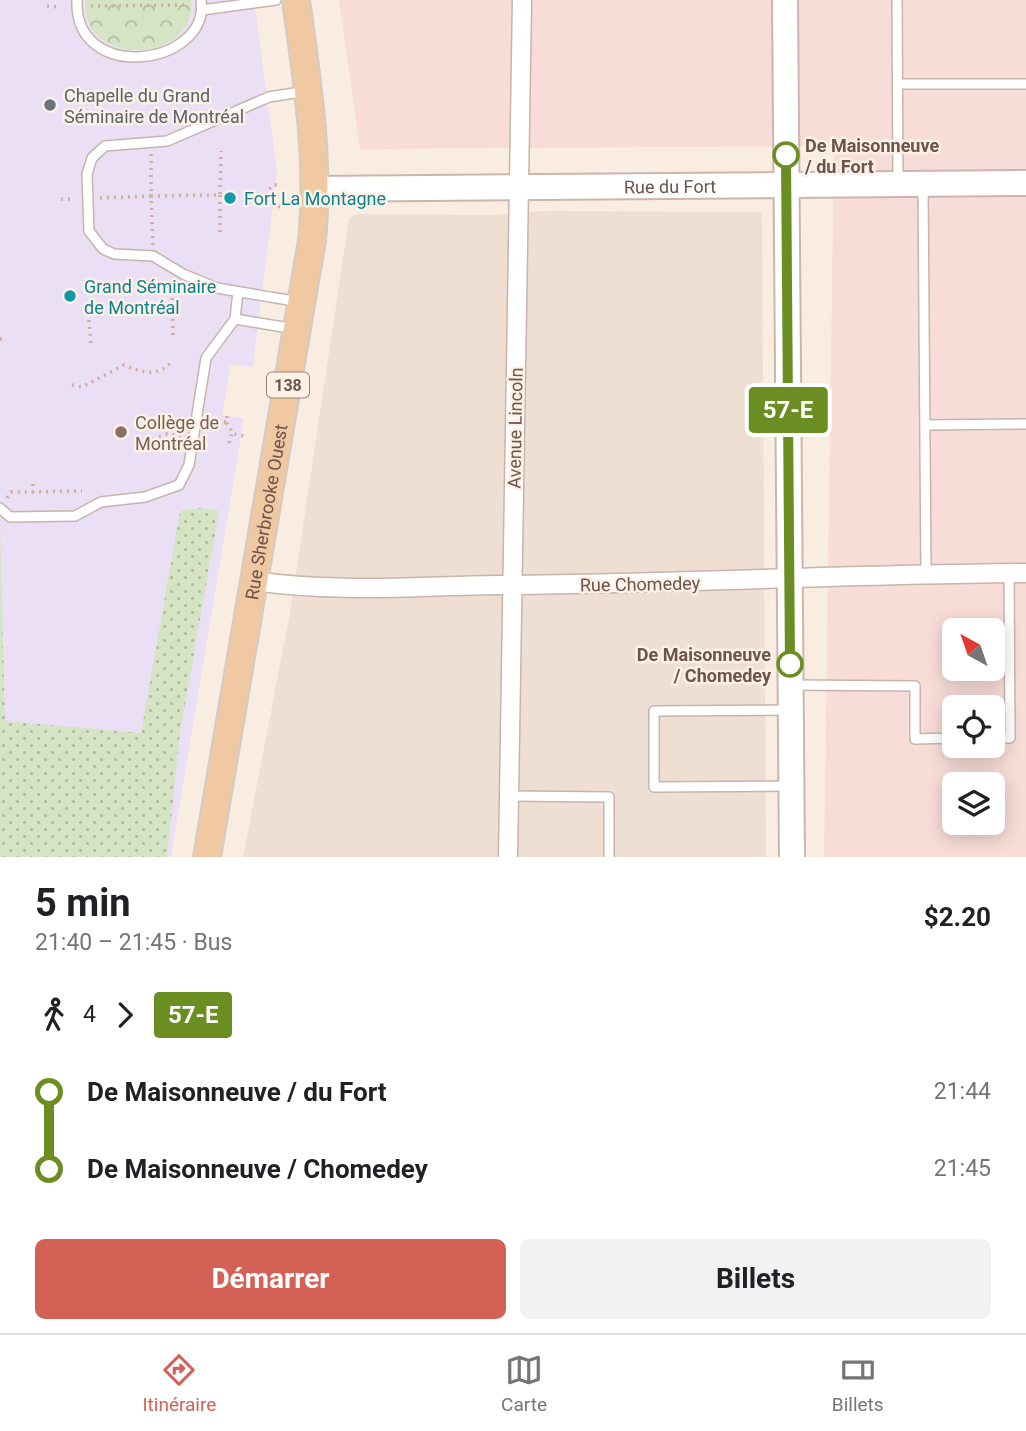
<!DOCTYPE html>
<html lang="fr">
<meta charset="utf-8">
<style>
:root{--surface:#fff;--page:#f2f2f2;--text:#202124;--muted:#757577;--line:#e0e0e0;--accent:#d46156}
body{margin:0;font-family:Roboto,sans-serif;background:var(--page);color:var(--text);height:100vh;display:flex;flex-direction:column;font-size:26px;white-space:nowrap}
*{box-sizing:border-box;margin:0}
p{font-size:23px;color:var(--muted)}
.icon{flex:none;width:38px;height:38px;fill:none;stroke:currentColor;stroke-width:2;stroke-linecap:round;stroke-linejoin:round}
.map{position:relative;height:857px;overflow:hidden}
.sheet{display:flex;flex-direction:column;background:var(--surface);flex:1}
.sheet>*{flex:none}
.badge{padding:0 14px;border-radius:5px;font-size:24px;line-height:46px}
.needle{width:46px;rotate:320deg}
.controls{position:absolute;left:942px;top:618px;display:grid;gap:14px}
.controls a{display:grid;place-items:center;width:63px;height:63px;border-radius:10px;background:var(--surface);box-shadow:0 4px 18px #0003;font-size:35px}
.map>.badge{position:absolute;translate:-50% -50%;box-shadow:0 0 0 4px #fff}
.legs{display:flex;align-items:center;gap:10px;height:77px;padding:0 35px;font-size:23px}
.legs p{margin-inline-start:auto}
.overview{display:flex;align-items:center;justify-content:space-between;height:119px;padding:0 35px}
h1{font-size:38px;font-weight:700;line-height:52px}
.button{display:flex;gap:14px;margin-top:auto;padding:14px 35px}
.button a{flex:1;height:80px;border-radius:10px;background:var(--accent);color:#fff;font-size:28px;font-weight:700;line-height:80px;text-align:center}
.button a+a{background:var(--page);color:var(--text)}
ul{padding:0 35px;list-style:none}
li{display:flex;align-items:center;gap:24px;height:77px;font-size:26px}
li i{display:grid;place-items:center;width:10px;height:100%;margin:0 9px;background:currentColor}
li i::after{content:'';width:18px;height:18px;margin:-9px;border:5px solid;border-radius:50%;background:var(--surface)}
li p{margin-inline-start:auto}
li:first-child i{background:linear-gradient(#0000 50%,currentColor 0)}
li:last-child i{background:linear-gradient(currentColor 50%,#0000 0)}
.tab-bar{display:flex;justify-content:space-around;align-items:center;height:98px;border-top:2px solid var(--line);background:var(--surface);font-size:19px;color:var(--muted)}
.tab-bar a{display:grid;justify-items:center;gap:4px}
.tab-bar .current{color:var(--accent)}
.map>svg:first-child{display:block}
.residential{fill:#efded2}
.commercial{fill:#f8dcd7;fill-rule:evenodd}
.education{fill:#eadff5}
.grass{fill:url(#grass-dots)}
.park{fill:url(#park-crowns)}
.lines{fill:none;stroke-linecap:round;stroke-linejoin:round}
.lane-casing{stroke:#c7b4ab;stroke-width:12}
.street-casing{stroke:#c7b4ab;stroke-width:21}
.secondary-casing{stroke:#cdb5ab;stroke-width:28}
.primary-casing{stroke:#d3cbc9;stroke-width:30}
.path{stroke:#cfada1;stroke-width:3.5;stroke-dasharray:2 5;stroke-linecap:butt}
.lane{stroke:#fff;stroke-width:9}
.street{stroke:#fff;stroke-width:18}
.secondary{stroke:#fff;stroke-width:24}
.primary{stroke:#f0c8a2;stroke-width:26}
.line-1-casing{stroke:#fff;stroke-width:16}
.line-1{stroke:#6b8e23;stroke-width:10}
.worship-dot{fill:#6b7280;stroke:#fcf1e7;stroke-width:2.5}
.stop-1-dot{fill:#fff;stroke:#6b8e23;stroke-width:3.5}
.culture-dot{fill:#0f9aa8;stroke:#fcf1e7;stroke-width:2.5}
.education-dot{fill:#8d6e63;stroke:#fcf1e7;stroke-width:2.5}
.labels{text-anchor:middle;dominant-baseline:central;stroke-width:5;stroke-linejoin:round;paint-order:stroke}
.shield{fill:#fcf1e7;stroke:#98827a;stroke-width:2}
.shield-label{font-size:16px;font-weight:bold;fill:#6d534c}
.worship-label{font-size:18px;fill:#5b616d;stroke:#fcf1e7;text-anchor:start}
.stop-label{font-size:18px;font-weight:bold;fill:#6d534c;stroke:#fcf1e7;text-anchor:start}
.street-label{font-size:18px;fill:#6d534c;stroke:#fcf1e7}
.culture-label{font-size:18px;fill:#0d838f;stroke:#fcf1e7;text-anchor:start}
.education-label{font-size:18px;fill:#785e54;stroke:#fcf1e7;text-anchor:start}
</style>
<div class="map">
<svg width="1026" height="857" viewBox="0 0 1026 857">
<defs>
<pattern id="grass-dots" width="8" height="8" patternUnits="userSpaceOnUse" patternTransform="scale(1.75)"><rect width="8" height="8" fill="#d5e4c3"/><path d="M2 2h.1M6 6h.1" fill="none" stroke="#b1bba1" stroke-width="1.8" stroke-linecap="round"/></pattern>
<pattern id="park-crowns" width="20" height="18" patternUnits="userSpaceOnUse" patternTransform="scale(1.75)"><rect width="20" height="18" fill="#d5e4c3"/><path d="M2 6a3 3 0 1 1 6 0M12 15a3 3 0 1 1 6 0" fill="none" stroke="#b1bba1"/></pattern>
</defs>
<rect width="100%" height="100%" fill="#f9ede2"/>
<path class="residential" d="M 544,211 L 762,212 L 766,857 L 243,857 L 290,613 L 349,219 L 356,214 L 493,215 Z"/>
<path class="commercial" d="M 339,0 L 1026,0 L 1026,857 L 824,857 L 834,146 L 360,149 ZM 954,630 L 992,630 L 992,668 L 954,668 ZM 954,707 L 992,707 L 992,746 L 954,746 ZM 954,784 L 992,784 L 992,822 L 954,822 Z"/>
<path class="education" d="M 0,0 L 254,0 L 277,172 L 253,367 L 231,364 L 222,415 L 244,419 L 171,857 L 0,857 Z"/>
<path class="grass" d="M 200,508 L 219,511 L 180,733 L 167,857 L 0,857 L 0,525 L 5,721 L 141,733 L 180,511 Z"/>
<path class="park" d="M 85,0 L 191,0 C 199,61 82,72 85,0 Z"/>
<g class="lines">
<g class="lane-casing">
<path id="lane" d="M 77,0 C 74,86 211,65 201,0
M 897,0 L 898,181
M 202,10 L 276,0
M 898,84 L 1026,84
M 923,184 L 926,574
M 300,302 L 217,288 L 183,274 L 153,256 L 114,254 L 103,249 L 89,231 L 87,174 L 92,158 L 105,146 L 167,141 L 269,97 L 307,91
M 235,319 L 295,329
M 926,425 L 1026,424
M 0,508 L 10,517 L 75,516 L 101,502 L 145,497 L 179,485 L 189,465 L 206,358 L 235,319 L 238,292
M 792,685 L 915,686 L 915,739 L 954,738
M 787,710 L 654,711 L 654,787 L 790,786
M 992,738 L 1010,738 L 1009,573
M 509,796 L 609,797 L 609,857"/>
</g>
<g class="street-casing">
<path id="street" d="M 254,581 C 333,593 417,586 497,585 C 674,584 849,574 1026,573
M 508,857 L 522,0"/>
</g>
<g class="secondary-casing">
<g id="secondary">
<path d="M 785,0 L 792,857"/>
<path id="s1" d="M 315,189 L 1026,183"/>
</g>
</g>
<g class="primary-casing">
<g id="primary">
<path id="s2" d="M 207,857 L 312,240 C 320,160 307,80 296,0"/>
</g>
</g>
<path class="path" d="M 47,6 L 59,7
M 91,6 L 188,5
M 220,195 L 220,237
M 100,198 L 151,196 L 151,154
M 61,199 L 71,199
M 280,207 L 267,202 L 267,191 L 274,185 L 282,184
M 153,245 L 151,196 L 220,195 L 221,151
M 172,284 L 173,338
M 89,320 L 91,346
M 0,339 L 5,339
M 72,385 L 82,387 L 124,365 C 144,373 158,378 173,360
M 227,416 L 226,422 L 234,434 L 244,436
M 210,420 L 226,422
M 146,442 L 167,434 L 181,436
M 229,443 L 232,433
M 33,484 L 33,492 L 82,491
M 7,498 L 11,492 L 33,492"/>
<use href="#lane" class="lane"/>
<use href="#street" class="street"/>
<use href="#secondary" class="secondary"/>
<use href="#primary" class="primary"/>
</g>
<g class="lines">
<g class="line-1-casing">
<path id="line-1" d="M 786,155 L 790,664"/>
</g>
<use href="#line-1" class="line-1"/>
</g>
<circle class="worship-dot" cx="50" cy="105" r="7"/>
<g class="stop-1-dot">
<circle cx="786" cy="155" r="12"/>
<circle cx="790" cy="664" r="12"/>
</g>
<g class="culture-dot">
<circle cx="230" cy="198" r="7"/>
<circle cx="70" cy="296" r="7"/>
</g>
<circle class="education-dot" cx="121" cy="432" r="7"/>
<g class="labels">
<rect class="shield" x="267" y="372.5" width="42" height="25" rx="5"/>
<g class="shield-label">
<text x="288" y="385">138</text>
</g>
<g class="worship-label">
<text x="64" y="95">Chapelle du Grand<tspan x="64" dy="21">Séminaire de Montréal</tspan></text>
</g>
<g class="stop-label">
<text x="805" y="145">De Maisonneuve<tspan x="805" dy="21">/ du Fort</tspan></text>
<text x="771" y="654" text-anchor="end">De Maisonneuve<tspan x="771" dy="21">/ Chomedey</tspan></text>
</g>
<g class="street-label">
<text stroke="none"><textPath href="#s1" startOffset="355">Rue du Fort</textPath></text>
<text transform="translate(515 428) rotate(-89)">Avenue Lincoln</text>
<text stroke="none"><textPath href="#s2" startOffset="350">Rue Sherbrooke Ouest</textPath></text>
<text transform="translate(640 584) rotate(-1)">Rue Chomedey</text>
</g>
<g class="culture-label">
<text x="244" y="198">Fort La Montagne</text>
<text x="84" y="286">Grand Séminaire<tspan x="84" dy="21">de Montréal</tspan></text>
</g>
<g class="education-label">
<text x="135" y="422">Collège de<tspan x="135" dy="21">Montréal</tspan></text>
</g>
</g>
</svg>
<div class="controls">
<a><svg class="needle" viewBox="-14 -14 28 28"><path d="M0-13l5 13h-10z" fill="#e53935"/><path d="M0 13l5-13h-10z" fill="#757577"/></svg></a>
<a><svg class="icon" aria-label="locate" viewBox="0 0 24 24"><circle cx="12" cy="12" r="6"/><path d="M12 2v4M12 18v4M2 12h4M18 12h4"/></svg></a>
<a><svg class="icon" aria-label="layers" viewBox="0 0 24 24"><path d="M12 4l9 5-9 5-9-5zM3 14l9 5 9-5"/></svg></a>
</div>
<b class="badge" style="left:788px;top:410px;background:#6b8e23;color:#fff">57-E</b>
</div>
<section class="sheet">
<div class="overview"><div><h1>5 min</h1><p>21:40 – 21:45 · Bus</p></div><b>$2.20</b></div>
<div class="legs"><svg class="icon" aria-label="walk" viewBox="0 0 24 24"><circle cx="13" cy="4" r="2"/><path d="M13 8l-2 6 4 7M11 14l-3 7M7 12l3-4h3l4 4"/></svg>4<svg class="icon" aria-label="forward" viewBox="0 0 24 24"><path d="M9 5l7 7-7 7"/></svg><b class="badge" style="background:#6b8e23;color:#fff">57-E</b></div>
<ul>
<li><i style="color:#6b8e23"></i><b>De Maisonneuve / du Fort</b><p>21:44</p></li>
<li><i style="color:#6b8e23"></i><b>De Maisonneuve / Chomedey</b><p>21:45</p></li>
</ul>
<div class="button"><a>Démarrer</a><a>Billets</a></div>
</section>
<nav class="tab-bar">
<a class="current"><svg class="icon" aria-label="directions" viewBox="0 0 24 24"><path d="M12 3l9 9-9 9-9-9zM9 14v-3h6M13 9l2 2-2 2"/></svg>Itinéraire</a>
<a><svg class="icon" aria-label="map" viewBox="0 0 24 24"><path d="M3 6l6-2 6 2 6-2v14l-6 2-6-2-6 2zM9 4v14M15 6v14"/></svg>Carte</a>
<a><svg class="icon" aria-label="tickets" viewBox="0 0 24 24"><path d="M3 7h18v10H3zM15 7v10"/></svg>Billets</a>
</nav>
